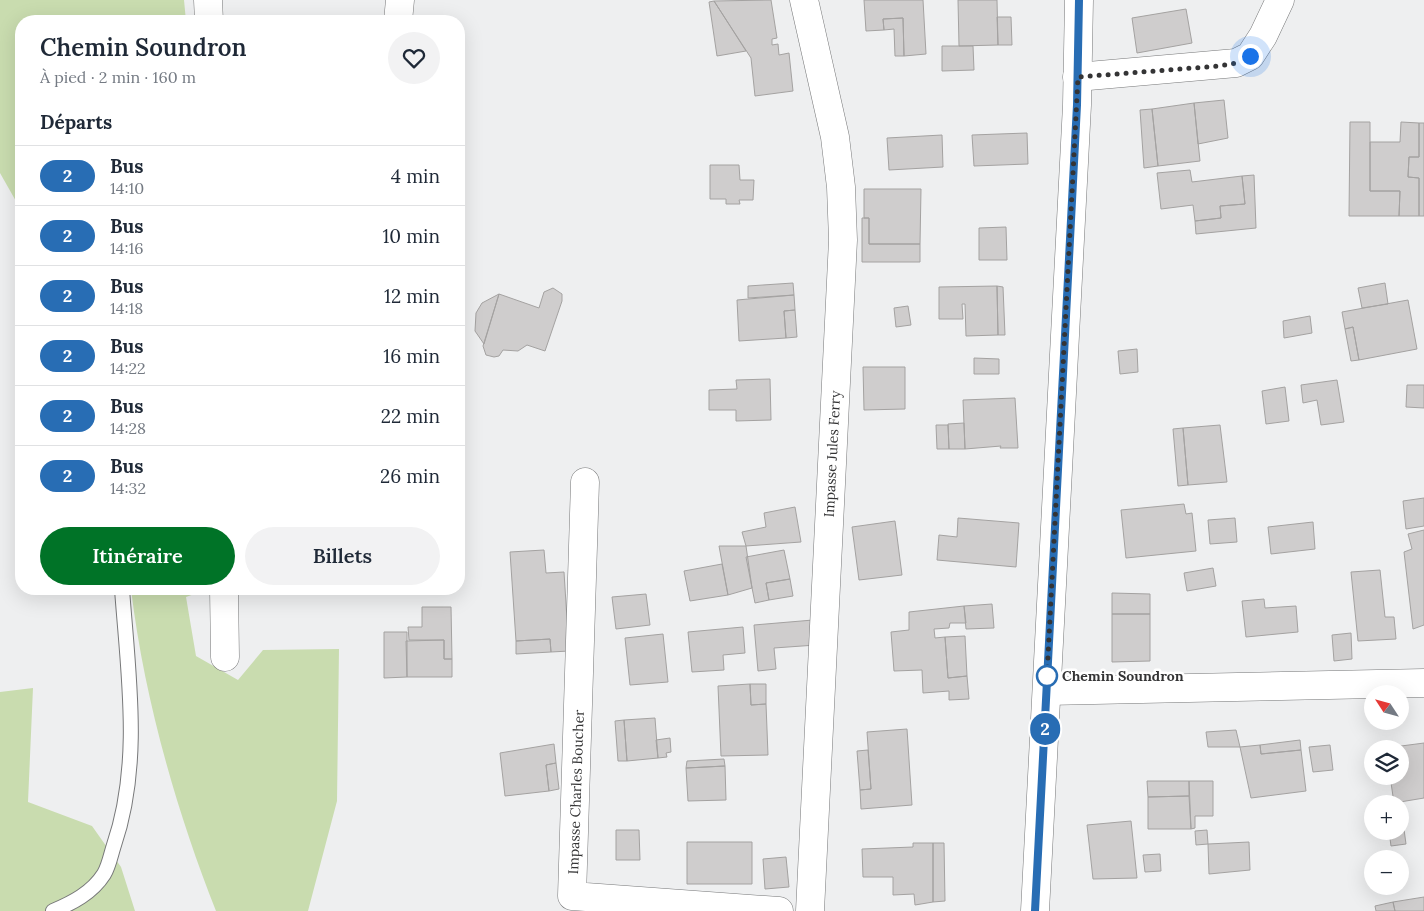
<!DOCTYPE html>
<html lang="fr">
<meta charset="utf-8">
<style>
:root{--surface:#fff;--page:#f2f2f3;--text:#1f2937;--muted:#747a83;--line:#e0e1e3;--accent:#007327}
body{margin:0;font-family:Lora,serif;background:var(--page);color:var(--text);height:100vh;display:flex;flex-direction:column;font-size:19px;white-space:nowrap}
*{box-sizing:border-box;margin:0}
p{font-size:16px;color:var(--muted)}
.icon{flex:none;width:28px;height:28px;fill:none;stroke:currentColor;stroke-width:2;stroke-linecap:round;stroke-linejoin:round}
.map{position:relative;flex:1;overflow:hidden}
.drawer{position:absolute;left:15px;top:15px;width:450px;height:580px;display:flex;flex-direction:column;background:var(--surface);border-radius:20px;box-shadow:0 5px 20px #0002}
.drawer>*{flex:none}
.badge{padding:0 10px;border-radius:16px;font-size:18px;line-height:32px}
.needle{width:32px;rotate:306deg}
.tools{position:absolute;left:1364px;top:685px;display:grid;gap:10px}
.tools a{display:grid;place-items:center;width:45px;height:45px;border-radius:50%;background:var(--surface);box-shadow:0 5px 20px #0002;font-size:25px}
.you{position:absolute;width:25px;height:25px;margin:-12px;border:4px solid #fff;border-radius:50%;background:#1a73e8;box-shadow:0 0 0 8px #1a73e833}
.map>.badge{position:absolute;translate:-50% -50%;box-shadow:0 0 0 2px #fff}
h2{padding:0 25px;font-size:19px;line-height:45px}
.round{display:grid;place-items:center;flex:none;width:52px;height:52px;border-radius:26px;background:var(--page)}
.overview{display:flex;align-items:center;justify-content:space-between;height:85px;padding:0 25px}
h1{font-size:24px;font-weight:600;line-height:38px}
.button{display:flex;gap:10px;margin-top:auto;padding:10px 25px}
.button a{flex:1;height:58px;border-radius:30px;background:var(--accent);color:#fff;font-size:20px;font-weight:600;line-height:58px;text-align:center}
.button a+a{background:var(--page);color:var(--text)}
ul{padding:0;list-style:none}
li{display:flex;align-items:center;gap:15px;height:60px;padding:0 25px;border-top:1px solid var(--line)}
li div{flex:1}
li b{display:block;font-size:19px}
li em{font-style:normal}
li .badge{min-width:55px;font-weight:700;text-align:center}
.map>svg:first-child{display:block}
.green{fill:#c9dcaf}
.building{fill:#cfcdcd;stroke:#a4a2a1}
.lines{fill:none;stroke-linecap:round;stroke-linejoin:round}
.lane-casing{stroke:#777879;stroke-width:16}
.street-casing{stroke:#777879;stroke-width:29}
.secondary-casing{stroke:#777879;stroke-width:29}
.lane{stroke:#fff;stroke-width:14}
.street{stroke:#fff;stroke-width:28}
.secondary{stroke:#fff;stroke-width:28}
.line-casing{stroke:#fff;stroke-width:11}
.line{stroke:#286db4;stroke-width:8}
.walk{stroke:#343435;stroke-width:5;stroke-dasharray:0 9}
.stop-dot{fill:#fff;stroke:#286db4;stroke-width:2.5}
.labels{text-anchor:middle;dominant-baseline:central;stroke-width:5;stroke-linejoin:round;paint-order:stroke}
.street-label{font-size:14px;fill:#343435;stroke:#fff}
.stop-label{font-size:14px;font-weight:bold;fill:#343435;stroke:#fff;text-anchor:start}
</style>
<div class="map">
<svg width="1424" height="911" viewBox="0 0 1424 911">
<rect width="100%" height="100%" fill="#eeeff0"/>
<path class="green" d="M 0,0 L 184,0 L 186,21 L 21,21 L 21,210 L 0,173 Z
M 131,589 L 208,589 L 186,597 L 196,656 L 238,680 L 263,650 L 339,649 L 337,801 L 308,911 L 216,911 C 176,810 144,697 131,589 Z
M 33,688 L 28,802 L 92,826 L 121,867 L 135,911 L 0,911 L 0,692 Z"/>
<path class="building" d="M 771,0 L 777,38 L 772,39 L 772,45 L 778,44 L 779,55 L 789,53 L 793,91 L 755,96 L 751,58 L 714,1 Z
M 864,0 L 923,0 L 926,54 L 904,56 L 903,18 L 883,19 L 884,30 L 866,31 Z
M 958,0 L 997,0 L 998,45 L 959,46 Z
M 714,1 L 746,51 L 717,56 L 709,2 Z
M 1186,9 L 1192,43 L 1137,53 L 1132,18 Z
M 997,17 L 1011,17 L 1012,45 L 998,45 Z
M 903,18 L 904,56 L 895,56 L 894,29 L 884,30 L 883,19 Z
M 942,46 L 973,46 L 974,70 L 942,71 Z
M 1224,100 L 1228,138 L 1198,144 L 1194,103 Z
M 1194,103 L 1200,161 L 1158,166 L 1152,109 Z
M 1152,109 L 1158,166 L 1144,168 L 1140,110 Z
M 1350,122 L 1370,122 L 1370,191 L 1400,191 L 1399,216 L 1349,216 Z
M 1401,122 L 1419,123 L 1419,157 L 1409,157 L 1408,177 L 1419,178 L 1419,216 L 1399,216 L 1400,191 L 1370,191 L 1370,142 L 1400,142 Z
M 1419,123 L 1424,123 L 1424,216 L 1419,216 L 1419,178 L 1408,177 L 1409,157 L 1419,157 Z
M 1027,133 L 1028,164 L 974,166 L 972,135 Z
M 942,135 L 943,167 L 889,170 L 887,138 Z
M 710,165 L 739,165 L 740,180 L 754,180 L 753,200 L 739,200 L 740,204 L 726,204 L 726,199 L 710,199 Z
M 1190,170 L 1192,182 L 1242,176 L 1245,204 L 1220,206 L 1221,218 L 1195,221 L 1193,205 L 1161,209 L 1157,173 Z
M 1254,175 L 1256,228 L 1196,234 L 1195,221 L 1221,218 L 1220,206 L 1245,204 L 1242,176 Z
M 864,189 L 921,189 L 920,244 L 869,244 L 869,218 L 864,218 Z
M 862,218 L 869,218 L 869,244 L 920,244 L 920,262 L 862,262 Z
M 1006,227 L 1007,260 L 979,260 L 979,228 Z
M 793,283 L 794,295 L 748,298 L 748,286 Z
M 1385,283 L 1388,304 L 1362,308 L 1358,288 Z
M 997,286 L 998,335 L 966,336 L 965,304 L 962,304 L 963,319 L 939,319 L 939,287 Z
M 997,286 L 1003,287 L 1005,335 L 998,335 Z
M 553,288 L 562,294 L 562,301 L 545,351 L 527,345 L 518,351 L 503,350 L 499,356 L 494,357 L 486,355 L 483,346 L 499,294 L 539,308 L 544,292 Z
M 499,294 L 484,344 L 475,331 L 476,313 L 482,303 Z
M 794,295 L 795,310 L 784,311 L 786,338 L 739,341 L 737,300 Z
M 1408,300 L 1417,349 L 1359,360 L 1353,327 L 1345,329 L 1342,312 Z
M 908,306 L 911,325 L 896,327 L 894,308 Z
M 795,310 L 797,337 L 786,338 L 784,311 Z
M 1310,316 L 1312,333 L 1284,338 L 1283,321 Z
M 1353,327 L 1359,360 L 1351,361 L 1345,329 Z
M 1137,349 L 1138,372 L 1120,374 L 1118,351 Z
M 974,358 L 999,359 L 999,374 L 974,374 Z
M 863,367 L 905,367 L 905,409 L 864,410 Z
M 770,379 L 771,420 L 736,421 L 736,410 L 709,410 L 709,390 L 737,389 L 736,380 Z
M 1337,380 L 1344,422 L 1321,425 L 1317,400 L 1303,403 L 1301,385 Z
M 1407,385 L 1424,385 L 1424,408 L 1406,407 Z
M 1285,387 L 1289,421 L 1266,424 L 1262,391 Z
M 1015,398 L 1018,448 L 1000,448 L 1001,446 L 965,449 L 963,400 Z
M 964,423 L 965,449 L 949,449 L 948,424 Z
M 936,425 L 948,425 L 949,449 L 937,449 Z
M 1220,425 L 1227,482 L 1188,485 L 1183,428 Z
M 1183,428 L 1188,485 L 1178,486 L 1173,429 Z
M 1424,498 L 1424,526 L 1406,529 L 1403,501 Z
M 1184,504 L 1186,514 L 1192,513 L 1196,551 L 1126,558 L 1121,510 Z
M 795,507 L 801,542 L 746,546 L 742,532 L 766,527 L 764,513 Z
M 958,518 L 1019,523 L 1016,567 L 937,560 L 939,535 L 957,537 Z
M 1235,518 L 1237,542 L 1210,544 L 1208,520 Z
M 895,521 L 902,575 L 859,580 L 852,527 Z
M 1313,522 L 1315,549 L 1271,554 L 1268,527 Z
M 1424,530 L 1424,625 L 1413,629 L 1404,552 L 1412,549 L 1408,534 Z
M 719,546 L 746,546 L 752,588 L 728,595 Z
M 544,550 L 546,573 L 564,572 L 569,651 L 551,652 L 550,639 L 516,641 L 510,552 Z
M 784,550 L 790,579 L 766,583 L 769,600 L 755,603 L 746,557 Z
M 722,564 L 728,595 L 690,601 L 684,571 Z
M 1213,568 L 1216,586 L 1187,591 L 1184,573 Z
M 1380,570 L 1385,617 L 1394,617 L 1396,639 L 1358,641 L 1351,572 Z
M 790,579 L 793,596 L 769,600 L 766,583 Z
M 1112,593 L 1150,594 L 1150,614 L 1112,614 Z
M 646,594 L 650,625 L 616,629 L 612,597 Z
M 1264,599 L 1265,608 L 1296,606 L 1298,632 L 1246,637 L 1242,601 Z
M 992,604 L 994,628 L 966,629 L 964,606 Z
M 964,606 L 966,623 L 950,623 L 949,628 L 934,629 L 935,638 L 945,637 L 948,678 L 967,676 L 969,699 L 949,700 L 949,691 L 923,693 L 922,670 L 894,671 L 891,632 L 909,630 L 909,612 Z
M 422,607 L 451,607 L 452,659 L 444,659 L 444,640 L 409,640 L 408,627 L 422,627 Z
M 1112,614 L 1150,614 L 1150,661 L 1112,662 Z
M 813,620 L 816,645 L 774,648 L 776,669 L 758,671 L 754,625 Z
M 743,627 L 745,653 L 723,655 L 724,670 L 692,672 L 688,632 Z
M 384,632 L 407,632 L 407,677 L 384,678 Z
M 1351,633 L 1352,659 L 1334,661 L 1332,635 Z
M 663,634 L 668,682 L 630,685 L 625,638 Z
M 965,636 L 967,676 L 948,678 L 945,637 Z
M 550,639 L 551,652 L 516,654 L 516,641 Z
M 444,640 L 444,659 L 452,659 L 452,677 L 407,677 L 406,641 Z
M 750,684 L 751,705 L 766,704 L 768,755 L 721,756 L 718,686 Z
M 750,684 L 766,684 L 766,704 L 751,705 Z
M 655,718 L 658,758 L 627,761 L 624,720 Z
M 624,720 L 627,761 L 618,761 L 615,721 Z
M 907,729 L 912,805 L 861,809 L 860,790 L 871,789 L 867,732 Z
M 1236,730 L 1240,747 L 1208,747 L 1206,732 Z
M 670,738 L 671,752 L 666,753 L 667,757 L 658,758 L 656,740 Z
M 1300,740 L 1301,750 L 1261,754 L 1260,745 Z
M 1424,743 L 1424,798 L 1394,803 L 1390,776 L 1400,776 L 1400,749 L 1386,748 Z
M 554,744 L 556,763 L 546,765 L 549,791 L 505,796 L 500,753 Z
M 1260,745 L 1261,754 L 1301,750 L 1306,791 L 1251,798 L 1240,747 Z
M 1330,745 L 1333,770 L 1313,772 L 1309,747 Z
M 868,750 L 871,789 L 860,790 L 857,751 Z
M 724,759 L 725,766 L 686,768 L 687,761 Z
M 556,763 L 559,789 L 549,791 L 546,765 Z
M 725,766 L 726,800 L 688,801 L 686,768 Z
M 1147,781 L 1189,781 L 1189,796 L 1148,797 Z
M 1189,781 L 1213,781 L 1213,816 L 1195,816 L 1195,828 L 1191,829 Z
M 1189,796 L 1191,829 L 1148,829 L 1148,797 Z
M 1131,821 L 1137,878 L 1093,879 L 1087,825 Z
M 1400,822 L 1403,822 L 1406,844 L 1391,846 L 1389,831 L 1400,831 Z
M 616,830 L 639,830 L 640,860 L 616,860 Z
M 1207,830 L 1208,844 L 1196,845 L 1195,831 Z
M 687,842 L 752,842 L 752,884 L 687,884 Z
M 1249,842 L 1250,870 L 1209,874 L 1208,844 Z
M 913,843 L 933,843 L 933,902 L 915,905 L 914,894 L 893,895 L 893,877 L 863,877 L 862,849 L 913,847 Z
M 933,843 L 944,843 L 945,901 L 933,902 Z
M 1160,854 L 1161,871 L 1145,872 L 1143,855 Z
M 786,857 L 789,887 L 765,889 L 763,859 Z
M 1424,897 L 1424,911 L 1395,911 L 1393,902 Z
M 1393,902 L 1395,911 L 1376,911 L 1375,906 Z"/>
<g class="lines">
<g class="lane-casing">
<path id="lane" d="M 53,911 C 72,903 92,893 104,874 C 109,866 111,854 114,845 C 142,763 128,673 122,589"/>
</g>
<g class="street-casing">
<path id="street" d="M 208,0 L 209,21
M 804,0 L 835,137 L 841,187 L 843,240 L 810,911
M 398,21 L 400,0
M 1077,77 L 1236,63 L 1250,56 L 1263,36 L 1280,0
M 585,482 L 572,896 L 779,911
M 224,589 L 225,657
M 1047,691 L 1424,683"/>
</g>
<g class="secondary-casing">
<path id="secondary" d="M 1035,911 L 1077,105 L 1079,0"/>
</g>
<use href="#lane" class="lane"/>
<use href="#street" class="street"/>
<use href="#secondary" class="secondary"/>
</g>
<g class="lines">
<g class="line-casing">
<path id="line" d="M 1035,911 L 1077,105 L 1079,0"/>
</g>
<use href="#line" class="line"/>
<path class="walk" d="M 1047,676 L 1078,77 L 1219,66 L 1236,63 L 1250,56"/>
</g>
<circle class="stop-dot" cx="1047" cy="676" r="10"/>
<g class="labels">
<g class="street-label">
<text transform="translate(832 454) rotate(-87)">Impasse Jules Ferry</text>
<text transform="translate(576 792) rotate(-88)">Impasse Charles Boucher</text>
</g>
<g class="stop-label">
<text x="1062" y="676">Chemin Soundron</text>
</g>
</g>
</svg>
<div class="tools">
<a><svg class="needle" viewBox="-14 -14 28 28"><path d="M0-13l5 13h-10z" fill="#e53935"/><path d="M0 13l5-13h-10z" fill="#747a83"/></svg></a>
<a><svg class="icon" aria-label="layers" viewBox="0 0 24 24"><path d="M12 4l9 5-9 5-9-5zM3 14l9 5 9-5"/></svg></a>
<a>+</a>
<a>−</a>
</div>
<div class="you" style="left:1250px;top:56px"></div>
<b class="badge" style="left:1045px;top:729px;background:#286db4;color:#fff">2</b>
<section class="drawer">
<div class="overview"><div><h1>Chemin Soundron</h1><p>À pied · 2 min · 160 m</p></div><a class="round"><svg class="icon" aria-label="heart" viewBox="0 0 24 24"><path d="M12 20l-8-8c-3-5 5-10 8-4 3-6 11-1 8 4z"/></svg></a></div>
<h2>Départs</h2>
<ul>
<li><span class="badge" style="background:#286db4;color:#fff">2</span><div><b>Bus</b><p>14:10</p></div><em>4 min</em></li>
<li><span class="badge" style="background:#286db4;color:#fff">2</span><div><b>Bus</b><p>14:16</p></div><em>10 min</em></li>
<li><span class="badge" style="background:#286db4;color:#fff">2</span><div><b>Bus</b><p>14:18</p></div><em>12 min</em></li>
<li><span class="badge" style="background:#286db4;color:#fff">2</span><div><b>Bus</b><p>14:22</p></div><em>16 min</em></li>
<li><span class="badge" style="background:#286db4;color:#fff">2</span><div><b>Bus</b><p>14:28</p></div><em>22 min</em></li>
<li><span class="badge" style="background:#286db4;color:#fff">2</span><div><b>Bus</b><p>14:32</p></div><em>26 min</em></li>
</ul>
<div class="button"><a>Itinéraire</a><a>Billets</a></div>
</section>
</div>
